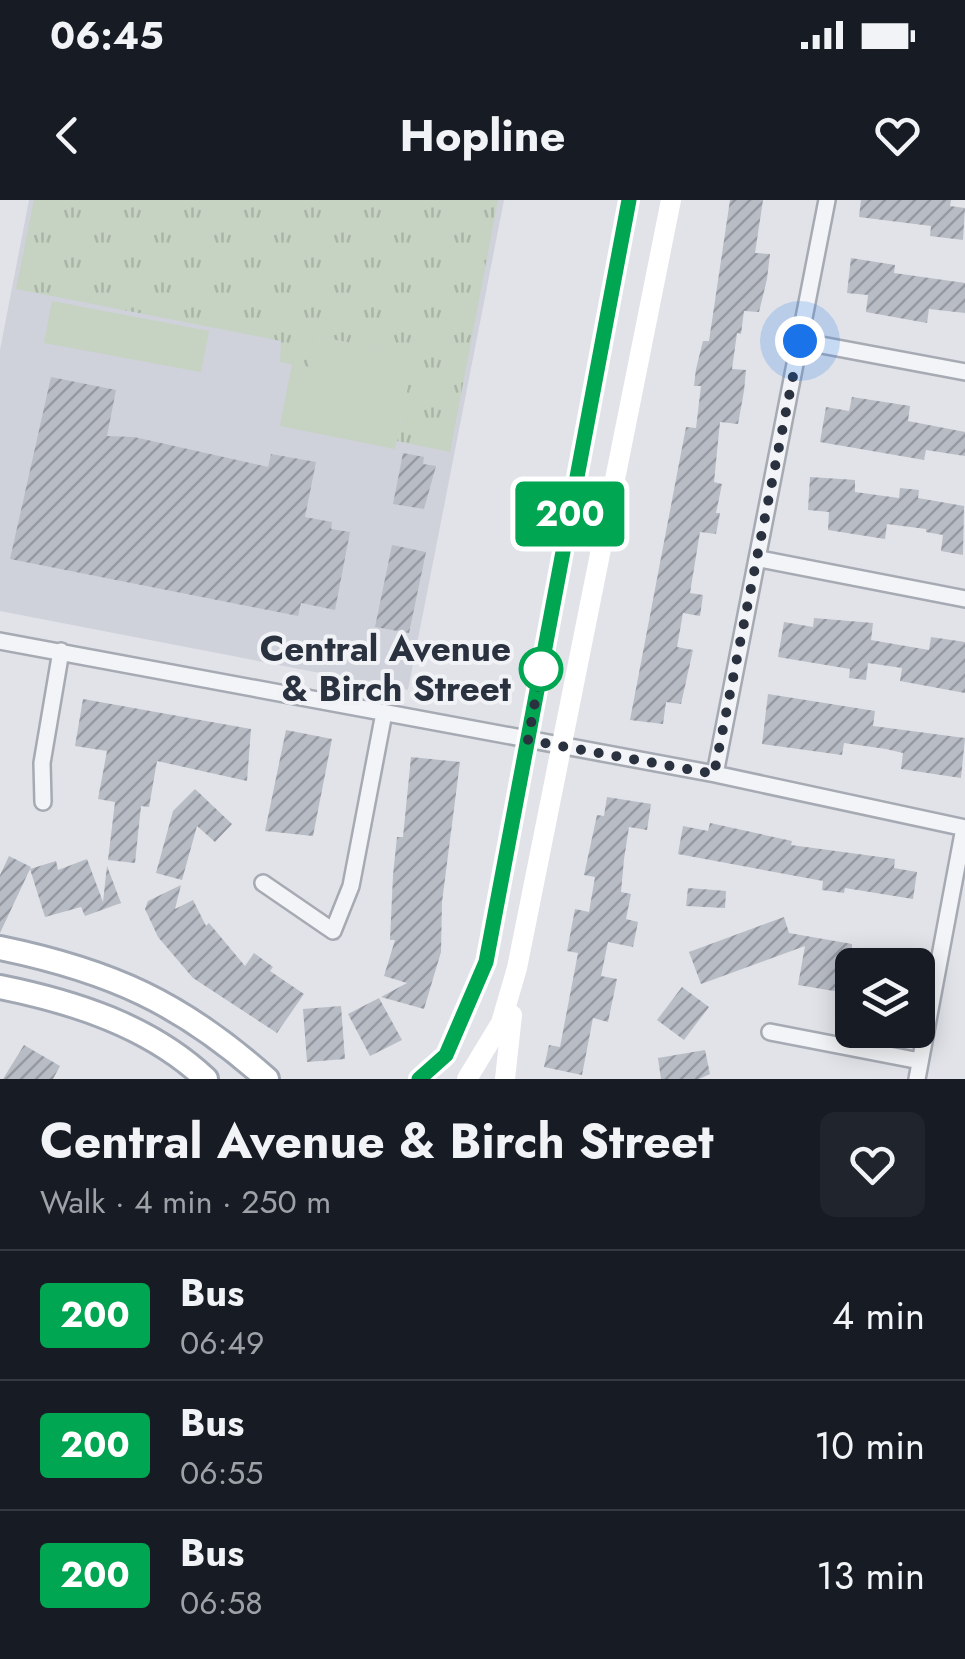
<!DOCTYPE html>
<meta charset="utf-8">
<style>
:root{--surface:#171b24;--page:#20242c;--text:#f1f3f6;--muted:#9ea1a6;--line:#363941}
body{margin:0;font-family:Jost,sans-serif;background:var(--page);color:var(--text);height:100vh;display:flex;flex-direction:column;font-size:38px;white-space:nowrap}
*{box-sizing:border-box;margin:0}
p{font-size:32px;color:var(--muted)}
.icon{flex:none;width:55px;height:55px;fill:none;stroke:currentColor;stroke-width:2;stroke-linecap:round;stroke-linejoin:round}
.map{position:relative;height:879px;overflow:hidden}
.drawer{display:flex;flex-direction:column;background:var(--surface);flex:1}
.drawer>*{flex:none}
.badge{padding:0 20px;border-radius:8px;font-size:35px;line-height:65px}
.fabs{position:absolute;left:835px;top:748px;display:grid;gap:20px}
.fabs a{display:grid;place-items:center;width:100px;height:100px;border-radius:15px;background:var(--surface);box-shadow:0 5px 25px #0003;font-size:50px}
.you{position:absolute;width:50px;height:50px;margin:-25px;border:8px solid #fff;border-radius:50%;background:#1a73e8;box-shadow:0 0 0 15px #1a73e833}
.map>.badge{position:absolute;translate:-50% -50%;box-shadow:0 0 0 5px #fff}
.round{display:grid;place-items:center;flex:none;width:105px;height:105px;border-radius:15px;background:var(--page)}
.headline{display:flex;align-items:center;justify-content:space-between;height:170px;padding:0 40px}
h1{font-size:48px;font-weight:700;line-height:75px}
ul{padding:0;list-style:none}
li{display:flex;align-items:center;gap:30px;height:130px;padding:0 40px;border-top:2px solid var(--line)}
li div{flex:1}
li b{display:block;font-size:38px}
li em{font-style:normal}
li .badge{min-width:110px;font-weight:700;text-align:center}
.status{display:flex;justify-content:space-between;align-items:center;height:70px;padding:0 50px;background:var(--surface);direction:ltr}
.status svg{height:28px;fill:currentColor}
header{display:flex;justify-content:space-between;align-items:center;height:130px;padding:0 40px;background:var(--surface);font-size:45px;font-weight:700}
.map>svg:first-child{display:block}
.built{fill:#cfd2da}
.grass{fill:url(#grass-tufts)}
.park{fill:#c6d2c2}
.building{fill:url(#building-hatch)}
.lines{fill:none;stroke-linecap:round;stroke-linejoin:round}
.minor-casing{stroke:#a6aab3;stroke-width:20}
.primary-casing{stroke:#a1a7b3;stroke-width:28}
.minor{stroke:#f3f4f7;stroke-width:15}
.secondary{stroke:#fff;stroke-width:20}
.primary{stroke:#fff;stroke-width:22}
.line-casing{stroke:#fff;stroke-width:22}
.line{stroke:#00a651;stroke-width:15}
.walk{stroke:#2a313f;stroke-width:10;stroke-dasharray:0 18}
.stop-dot{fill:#fff;stroke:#00a651;stroke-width:5}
.labels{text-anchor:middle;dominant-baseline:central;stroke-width:8;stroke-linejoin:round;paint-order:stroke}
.stop-label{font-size:35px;font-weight:bold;fill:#2a313f;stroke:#f0f2f6;text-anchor:end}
</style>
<div class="status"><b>06:45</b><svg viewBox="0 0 49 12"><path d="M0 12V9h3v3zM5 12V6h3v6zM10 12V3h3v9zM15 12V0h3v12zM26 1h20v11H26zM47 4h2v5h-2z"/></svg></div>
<header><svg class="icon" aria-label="back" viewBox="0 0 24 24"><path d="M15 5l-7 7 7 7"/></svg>Hopline<svg class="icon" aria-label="heart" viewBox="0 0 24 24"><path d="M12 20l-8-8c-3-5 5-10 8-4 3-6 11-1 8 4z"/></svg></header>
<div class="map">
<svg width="965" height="879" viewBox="0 0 965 879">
<defs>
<pattern id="grass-tufts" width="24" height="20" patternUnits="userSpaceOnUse" patternTransform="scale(2.5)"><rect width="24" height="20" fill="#c6d2c2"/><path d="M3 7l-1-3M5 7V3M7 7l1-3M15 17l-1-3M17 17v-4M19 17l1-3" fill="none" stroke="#aab5a8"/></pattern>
<pattern id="building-hatch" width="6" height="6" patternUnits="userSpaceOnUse" patternTransform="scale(2.5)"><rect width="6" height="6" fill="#b8bcc5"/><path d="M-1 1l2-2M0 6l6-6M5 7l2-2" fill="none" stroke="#9699a1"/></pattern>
</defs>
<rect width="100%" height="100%" fill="#e1e3e9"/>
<path class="built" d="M 29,0 L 504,0 L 408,490 L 0,411 L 0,150 Z"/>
<path class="grass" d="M 34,0 L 498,0 L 450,252 L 397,241 L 414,156 L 316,136 L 309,167 L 280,162 L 281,141 L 16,89 Z"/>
<path class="park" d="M 52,101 L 209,131 L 201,172 L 44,143 Z
M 315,136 L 414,156 L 395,249 L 280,226 L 292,164 L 309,167 Z"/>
<path class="building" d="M 730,0 L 763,0 L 755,53 L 770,54 L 767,79 L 759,112 L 744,111 L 741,134 L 737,133 L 732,169 L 746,170 L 744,191 L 738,224 L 720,222 L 714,282 L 722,284 L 716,313 L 720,313 L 716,334 L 700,332 L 690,393 L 703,395 L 700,416 L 683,413 L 677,447 L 693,450 L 681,504 L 666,502 L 663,524 L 630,520 L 686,227 L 696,228 L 701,186 L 694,186 L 696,169 L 703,141 L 709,141 Z
M 861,0 L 951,0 L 950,6 L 965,8 L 963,40 L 930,36 L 931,26 L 859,17 Z
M 851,58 L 895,65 L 894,73 L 965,83 L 965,113 L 929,109 L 927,123 L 866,112 L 868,95 L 847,93 Z
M 51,177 L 116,190 L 107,236 L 134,237 L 268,267 L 271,254 L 316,262 L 305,317 L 332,322 L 331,329 L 350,332 L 335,410 L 301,403 L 298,416 L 10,359 Z
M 852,197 L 910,206 L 908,221 L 965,232 L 965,256 L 926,250 L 924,260 L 820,242 L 826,207 L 849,211 Z
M 403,253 L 424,257 L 423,264 L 436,266 L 424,309 L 393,304 Z
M 810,277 L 855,280 L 855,292 L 899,298 L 900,288 L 919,290 L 918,298 L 964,306 L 963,355 L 941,351 L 943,335 L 926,332 L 926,329 L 887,324 L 885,339 L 828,330 L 829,312 L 808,310 Z
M 392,345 L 426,352 L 409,433 L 375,427 Z
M 814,418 L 873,423 L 871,440 L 888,443 L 929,450 L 931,437 L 965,442 L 965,493 L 900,481 L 902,468 L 868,463 L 866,480 L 849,478 L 850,469 L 778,457 L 784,422 L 813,427 Z
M 768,494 L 875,511 L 873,526 L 965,538 L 961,578 L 901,569 L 903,553 L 886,549 L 844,543 L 842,555 L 762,544 Z
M 83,499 L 251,529 L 247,581 L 157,561 L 149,607 L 141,606 L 135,663 L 108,660 L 115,602 L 98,599 L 107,551 L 75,546 Z
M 286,530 L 332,539 L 313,636 L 265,631 Z
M 411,557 L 460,562 L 442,702 L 441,752 L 424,809 L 381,797 L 407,783 L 384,776 L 395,740 L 390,740 L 393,675 L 397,637 L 403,637 Z
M 195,589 L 232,624 L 215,642 L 197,626 L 182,680 L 156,673 L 173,611 Z
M 607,597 L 651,604 L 647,630 L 629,627 L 624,659 L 621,692 L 631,694 L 626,719 L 638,722 L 633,747 L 608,742 L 601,776 L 617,779 L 608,822 L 593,818 L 582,875 L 544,867 L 549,845 L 560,847 L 578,753 L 567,751 L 575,709 L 589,712 L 595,677 L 584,675 L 597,615 L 604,616 Z
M 710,623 L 792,641 L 791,645 L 895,659 L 894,668 L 917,672 L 913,699 L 845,688 L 844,693 L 822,690 L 823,681 L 678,654 L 683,626 L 708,631 Z
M 9,656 L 31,667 L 0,733 L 0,675 Z
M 87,659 L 103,702 L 107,666 L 121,703 L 85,716 L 81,707 L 45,717 L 30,669 L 56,661 L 58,670 Z
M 181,685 L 175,709 L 193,700 L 206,726 L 209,723 L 245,766 L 254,753 L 273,767 L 270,771 L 304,794 L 277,833 L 193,778 L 158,737 L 145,709 L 148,701 Z
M 688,688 L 726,691 L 725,708 L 686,706 Z
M 784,717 L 789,733 L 852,744 L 852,794 L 798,785 L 805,746 L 701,784 L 689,752 Z
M 682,787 L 709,807 L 684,840 L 657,820 Z
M 379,798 L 402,840 L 370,856 L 348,814 Z
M 341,806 L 345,859 L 307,862 L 303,809 Z
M 24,845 L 60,866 L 53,879 L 3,879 Z
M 705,850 L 710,874 L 699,879 L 661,879 L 658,858 Z"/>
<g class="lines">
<g class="minor-casing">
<path id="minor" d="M 800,141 L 965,172
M 760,359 L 965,399
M 0,441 L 715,574 L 965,628
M 715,574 L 827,0
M 43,602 L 42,563 L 61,451
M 263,683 L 333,731 L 351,686 L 384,513
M 770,832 L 920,861
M 917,879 L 964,628"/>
</g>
<g class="primary-casing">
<path id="primary" d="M 0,748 C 111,771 182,803 267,879
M 0,787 C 74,802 150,826 206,879"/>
</g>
<use href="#minor" class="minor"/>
<path class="secondary" d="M 419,879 L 446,855 L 486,762 L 629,0
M 467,879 L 501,823 L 517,768 L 671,0
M 505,879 L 512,815"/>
<use href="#primary" class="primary"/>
</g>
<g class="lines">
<g class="line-casing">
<path id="line" d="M 419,879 L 446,855 L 486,762 L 629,0"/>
</g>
<use href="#line" class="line"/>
<path class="walk" d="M 541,469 L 528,540 L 714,574 L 800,141"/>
</g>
<circle class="stop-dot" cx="541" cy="469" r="20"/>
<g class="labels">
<g class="stop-label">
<text x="511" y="449">Central Avenue<tspan x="511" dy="40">&amp; Birch Street</tspan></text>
</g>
</g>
</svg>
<div class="fabs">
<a><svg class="icon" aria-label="layers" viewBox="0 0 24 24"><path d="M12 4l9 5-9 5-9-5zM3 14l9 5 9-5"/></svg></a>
</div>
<div class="you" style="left:800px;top:141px"></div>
<b class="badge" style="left:570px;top:314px;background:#00a651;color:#fff">200</b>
</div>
<section class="drawer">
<div class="headline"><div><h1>Central Avenue &amp; Birch Street</h1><p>Walk · 4 min · 250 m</p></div><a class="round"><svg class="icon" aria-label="heart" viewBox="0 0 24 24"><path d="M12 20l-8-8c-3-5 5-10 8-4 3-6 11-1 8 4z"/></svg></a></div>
<ul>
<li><span class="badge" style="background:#00a651;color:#fff">200</span><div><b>Bus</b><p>06:49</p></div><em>4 min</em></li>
<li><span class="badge" style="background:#00a651;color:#fff">200</span><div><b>Bus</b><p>06:55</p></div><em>10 min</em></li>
<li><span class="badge" style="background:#00a651;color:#fff">200</span><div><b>Bus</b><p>06:58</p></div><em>13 min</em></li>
</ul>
</section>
